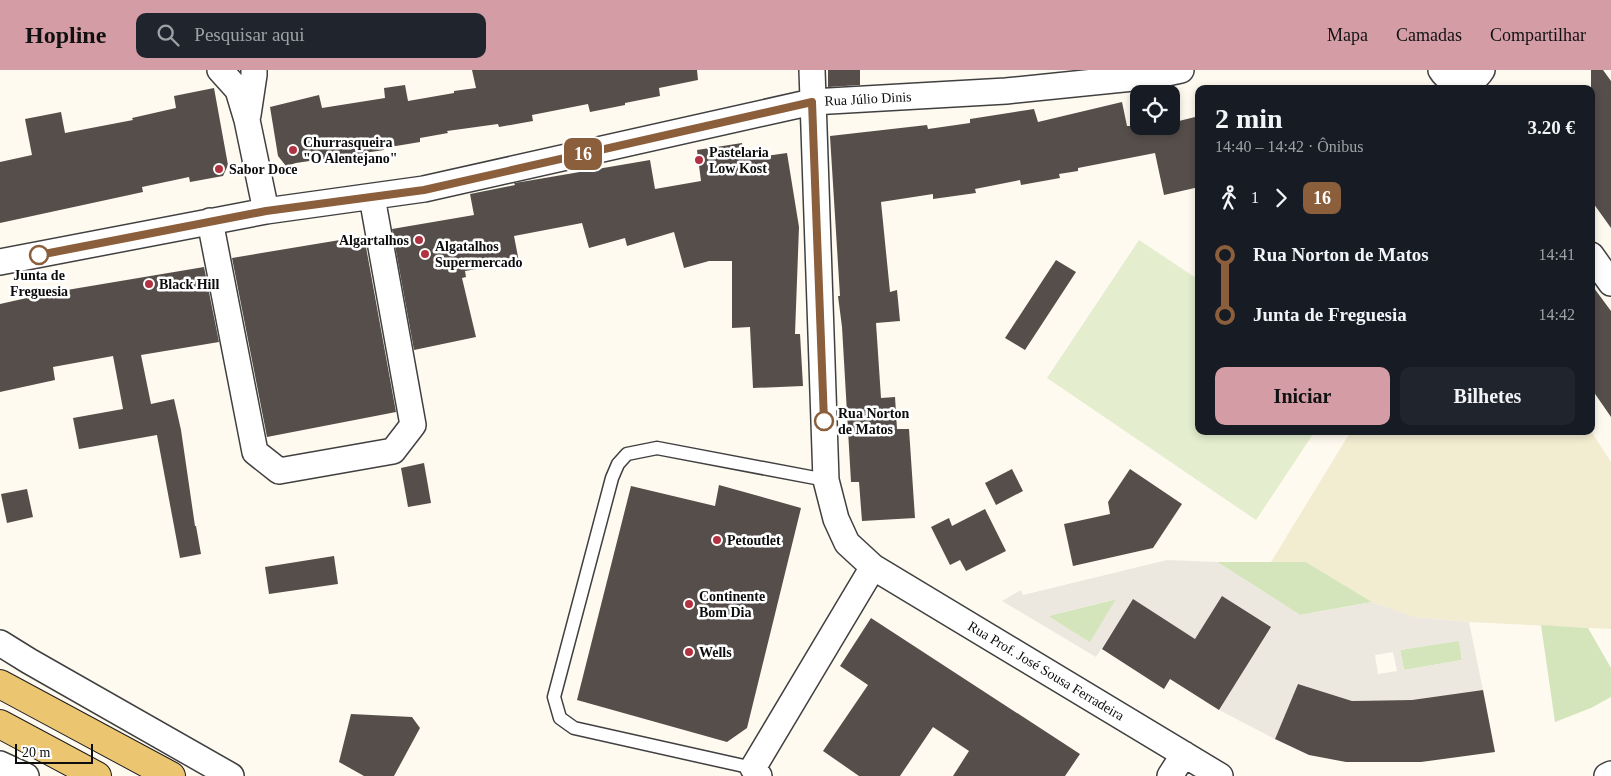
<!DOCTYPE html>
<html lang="pt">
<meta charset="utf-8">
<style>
:root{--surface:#171b24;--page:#20242c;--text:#f1f3f6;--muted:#9ea1a6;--accent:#d49ca5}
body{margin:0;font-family:"Times New Roman",serif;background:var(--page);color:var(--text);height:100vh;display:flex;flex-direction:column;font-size:19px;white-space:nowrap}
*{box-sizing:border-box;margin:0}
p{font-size:16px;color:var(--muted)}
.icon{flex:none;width:28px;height:28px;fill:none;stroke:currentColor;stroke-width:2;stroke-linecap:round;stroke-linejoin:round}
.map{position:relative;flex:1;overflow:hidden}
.details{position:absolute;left:1195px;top:15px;width:400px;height:350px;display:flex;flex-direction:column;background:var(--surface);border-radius:10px;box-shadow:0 2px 8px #0003}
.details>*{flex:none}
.badge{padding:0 10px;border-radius:8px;font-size:18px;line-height:32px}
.fabs{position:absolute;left:1130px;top:15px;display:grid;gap:10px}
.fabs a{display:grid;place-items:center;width:50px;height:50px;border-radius:10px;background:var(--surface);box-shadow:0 2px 8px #0003;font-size:25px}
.scale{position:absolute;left:15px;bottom:12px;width:78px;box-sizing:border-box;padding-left:5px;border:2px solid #0d0d0d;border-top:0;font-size:14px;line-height:18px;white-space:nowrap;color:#0d0d0d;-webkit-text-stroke:4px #fff;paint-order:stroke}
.map>.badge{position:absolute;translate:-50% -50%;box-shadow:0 0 0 2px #fff}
.legs{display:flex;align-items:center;gap:8px;height:55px;padding:0 20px;font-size:16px}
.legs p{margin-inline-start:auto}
.summary{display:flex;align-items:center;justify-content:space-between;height:85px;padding:0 20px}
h1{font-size:28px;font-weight:700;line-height:38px}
.action{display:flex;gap:10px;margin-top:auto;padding:10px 20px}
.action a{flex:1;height:58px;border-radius:10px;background:var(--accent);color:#111;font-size:20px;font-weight:700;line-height:58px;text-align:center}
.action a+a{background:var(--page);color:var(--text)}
ul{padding:0 20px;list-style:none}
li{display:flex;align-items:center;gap:18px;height:60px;font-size:19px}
li i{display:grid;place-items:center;width:8px;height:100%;margin:0 6px;background:currentColor}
li i::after{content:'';width:12px;height:12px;margin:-6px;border:4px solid;border-radius:50%;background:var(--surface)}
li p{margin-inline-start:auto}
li:first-child i{background:linear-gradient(#0000 50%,currentColor 0)}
li:last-child i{background:linear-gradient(currentColor 50%,#0000 0)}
header{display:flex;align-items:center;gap:30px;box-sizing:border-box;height:70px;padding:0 25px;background:var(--accent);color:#111}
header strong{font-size:24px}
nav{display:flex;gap:28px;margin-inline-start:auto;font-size:18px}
.search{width:350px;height:45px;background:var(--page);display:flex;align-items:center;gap:12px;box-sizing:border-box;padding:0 18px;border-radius:10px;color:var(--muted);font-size:19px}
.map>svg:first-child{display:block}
.farmland{fill:#f2ecd1}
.green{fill:#d4e5bc}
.pitch{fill:#e4edcd}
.plaza{fill:#ede8df;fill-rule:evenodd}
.building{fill:#554e4b}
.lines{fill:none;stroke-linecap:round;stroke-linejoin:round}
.service-casing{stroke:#404040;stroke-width:15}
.minor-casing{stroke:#404040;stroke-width:28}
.primary-casing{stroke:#1e1e1e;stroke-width:30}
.service{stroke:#fff;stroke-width:12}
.minor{stroke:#fff;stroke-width:25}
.primary{stroke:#ecc571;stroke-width:28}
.line-1-casing{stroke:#fff;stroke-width:11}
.line-1{stroke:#8b5e3c;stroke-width:8}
.poi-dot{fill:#b13241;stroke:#fff;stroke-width:2}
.stop-1-dot{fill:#fff;stroke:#8b5e3c;stroke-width:2.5}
.labels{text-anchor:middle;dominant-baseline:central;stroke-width:5;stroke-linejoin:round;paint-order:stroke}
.street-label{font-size:14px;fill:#0d0d0d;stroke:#fff}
.poi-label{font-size:14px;font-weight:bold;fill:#0d0d0d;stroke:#fff;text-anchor:start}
.stop-label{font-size:14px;font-weight:bold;fill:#0d0d0d;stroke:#fff}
</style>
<header>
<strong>Hopline</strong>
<div class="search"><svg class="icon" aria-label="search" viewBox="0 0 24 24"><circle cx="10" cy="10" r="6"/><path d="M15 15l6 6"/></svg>Pesquisar aqui</div>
<nav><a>Mapa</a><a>Camadas</a><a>Compartilhar</a></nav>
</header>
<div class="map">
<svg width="1611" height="706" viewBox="0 0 1611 706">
<rect width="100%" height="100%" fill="#fefaef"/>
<path class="farmland" d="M 1351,361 L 1591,361 L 1611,392 L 1611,559 L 1469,552 L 1413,547 L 1372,532 L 1306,492 L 1271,492 Z"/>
<path class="green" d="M 1217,492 L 1306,492 L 1372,532 L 1300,545 Z
M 1117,529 L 1090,573 L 1048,546 Z
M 1541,555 L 1588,558 L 1611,598 L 1611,627 L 1591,638 L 1555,652 Z
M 1459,570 L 1462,590 L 1404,600 L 1400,580 Z"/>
<path class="pitch" d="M 1139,170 L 1199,210 L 1199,361 L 1315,361 L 1256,450 L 1047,308 Z"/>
<path class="plaza" d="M 1167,490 L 1217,492 L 1300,545 L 1372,532 L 1414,547 L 1469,552 L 1483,620 L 1412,630 L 1352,631 L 1299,614 L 1275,669 L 1219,640 L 1271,558 L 1222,527 L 1195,569 L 1133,530 L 1096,587 L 1002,531 L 1021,520 L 1023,525 ZM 1116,529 L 1090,572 L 1049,547 L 1049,546 ZM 1459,571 L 1462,590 L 1404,600 L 1400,580 ZM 1393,582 L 1397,601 L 1378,604 L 1375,585 Z"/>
<path class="building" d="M 472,0 L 697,0 L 698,10 L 659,18 L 660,26 L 625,33 L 625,35 L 590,42 L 588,34 L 532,45 L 533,51 L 499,57 L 498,54 L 447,61 L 448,63 L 420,68 L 420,72 L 384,78 L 384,80 L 296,93 L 286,96 L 278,86 L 270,37 L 319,25 L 322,38 L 385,28 L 384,18 L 405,15 L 408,31 L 454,23 L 454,21 L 476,18 Z
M 828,0 L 860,0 L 860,15 L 828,17 Z
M 1591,0 L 1603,0 L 1611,11 L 1611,158 L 1591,130 Z
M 214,18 L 228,95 L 223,106 L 190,112 L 189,107 L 142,117 L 143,122 L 0,153 L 0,92 L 32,85 L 25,49 L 61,42 L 65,63 L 133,50 L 132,48 L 176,38 L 174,26 Z
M 1122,32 L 1127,56 L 1171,56 L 1171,53 L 1199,46 L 1199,117 L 1164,125 L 1155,83 L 1078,98 L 1078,101 L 1059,104 L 1060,108 L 1021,115 L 1020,110 L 975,119 L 976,123 L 933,129 L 933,124 L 881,132 L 890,222 L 897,220 L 900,251 L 876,253 L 881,328 L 895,327 L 897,359 L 909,359 L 915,448 L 862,451 L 859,412 L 851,412 L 842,257 L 838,226 L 840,226 L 830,66 L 927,55 L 928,59 L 970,53 L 970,49 L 1034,39 L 1038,52 Z
M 742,73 L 745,89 L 787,83 L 799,157 L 795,264 L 800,264 L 803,316 L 753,318 L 750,257 L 732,258 L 732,191 L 709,191 L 684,198 L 674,162 L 627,176 L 625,168 L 589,178 L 582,153 L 514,166 L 519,192 L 465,201 L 466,207 L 462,208 L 476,267 L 414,280 L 392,159 L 474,145 L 470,124 L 515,115 L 514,113 L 527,111 L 650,90 L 655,119 L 701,111 L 697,80 Z
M 364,166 L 396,342 L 267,367 L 232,188 Z
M 1056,190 L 1076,202 L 1025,280 L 1005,268 Z
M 204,197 L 219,272 L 141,285 L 151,334 L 174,329 L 181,360 L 195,456 L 196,456 L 201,484 L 180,488 L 157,365 L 79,379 L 73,348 L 123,339 L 113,286 L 53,297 L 55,310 L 0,322 L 0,234 L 49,223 Z
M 1591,214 L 1611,241 L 1611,347 L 1591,318 Z
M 424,393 L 431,433 L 408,437 L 401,398 Z
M 1012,399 L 1023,421 L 996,435 L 985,413 Z
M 1130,399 L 1182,434 L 1153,478 L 1073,496 L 1064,454 L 1110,444 L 1108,432 Z
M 719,415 L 801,438 L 747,658 L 727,672 L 577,630 L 631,416 L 715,436 Z
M 27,419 L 33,447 L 7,453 L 1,424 Z
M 985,439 L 1006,481 L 966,501 L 960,490 L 950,495 L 931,457 L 949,448 L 952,456 Z
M 334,486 L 338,514 L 269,524 L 265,497 Z
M 1222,526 L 1271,557 L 1219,640 L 1170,609 L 1164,619 L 1102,579 L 1133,529 L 1195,569 Z
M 871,548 L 1080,684 L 1065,706 L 953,706 L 969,681 L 933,657 L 900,706 L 859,706 L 823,681 L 868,615 L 840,596 Z
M 1298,614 L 1352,631 L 1412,630 L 1483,620 L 1495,682 L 1421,692 L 1346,692 L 1309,685 L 1275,669 Z
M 351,644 L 412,647 L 420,658 L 394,706 L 364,706 L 339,692 Z"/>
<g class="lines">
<g class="service-casing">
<path id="service" d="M 753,698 L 574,658 L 560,648 L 554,627 L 612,408 L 618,394 L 627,384 L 657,378 L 826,410"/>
</g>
<g class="minor-casing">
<path id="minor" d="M 220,0 L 238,20 L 247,50 L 266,141
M 812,0 L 826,410 L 836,449 L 847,473 L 873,497 L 1220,706
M 1441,0 C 1451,16 1472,17 1482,0
M 248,45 L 254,5 L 254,0
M 210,151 L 255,382 L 279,401 L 393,381 L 413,355 L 372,127
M 1591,185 L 1611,213
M 0,192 L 266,141 L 424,119 L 812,32 L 1006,21 L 1153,6 L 1181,0
M 0,573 L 29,591 L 231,706
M 0,694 L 26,706
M 759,706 L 753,698 L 873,497
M 1170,706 L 1184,684
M 1607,706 L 1611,704"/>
</g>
<g class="primary-casing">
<path id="primary" d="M 0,614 L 171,706
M 0,654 L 97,706"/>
</g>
<use href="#service" class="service"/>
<use href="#minor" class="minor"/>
<use href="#primary" class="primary"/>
</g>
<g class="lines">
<g class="line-1-casing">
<path id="line-1" d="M 39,185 L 266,141 L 424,120 L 812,32 L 824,351"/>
</g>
<use href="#line-1" class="line-1"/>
</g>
<g class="poi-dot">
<circle cx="293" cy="80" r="5"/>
<circle cx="699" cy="90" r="5"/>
<circle cx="219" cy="99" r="5"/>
<circle cx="419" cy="170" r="5"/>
<circle cx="425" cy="184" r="5"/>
<circle cx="149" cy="214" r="5"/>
<circle cx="717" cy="470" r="5"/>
<circle cx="689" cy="534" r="5"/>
<circle cx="689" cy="582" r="5"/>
</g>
<g class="stop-1-dot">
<circle cx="39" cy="185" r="9"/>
<circle cx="824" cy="351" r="9"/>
</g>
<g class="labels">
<g class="street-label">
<text transform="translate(868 29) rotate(-3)">Rua Júlio Dinis</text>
<text transform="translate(1046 601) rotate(31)">Rua Prof. José Sousa Ferradeira</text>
</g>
<g class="poi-label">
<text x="303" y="72">Churrasqueira<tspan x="303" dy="16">"O Alentejano"</tspan></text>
<text x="709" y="82">Pastelaria<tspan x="709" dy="16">Low Kost</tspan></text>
<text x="229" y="99">Sabor Doce</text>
<text x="409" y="170" text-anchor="end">Algartalhos</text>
<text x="435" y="176">Algatalhos<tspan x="435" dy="16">Supermercado</tspan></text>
<text x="159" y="214">Black Hill</text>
<text x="727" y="470">Petoutlet</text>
<text x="699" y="526">Continente<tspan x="699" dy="16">Bom Dia</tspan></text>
<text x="699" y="582">Wells</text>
</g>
<g class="stop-label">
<text x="39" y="205">Junta de<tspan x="39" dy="16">Freguesia</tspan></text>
<text x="838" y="343" text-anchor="start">Rua Norton<tspan x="838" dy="16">de Matos</tspan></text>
</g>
</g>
</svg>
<div class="fabs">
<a><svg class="icon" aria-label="locate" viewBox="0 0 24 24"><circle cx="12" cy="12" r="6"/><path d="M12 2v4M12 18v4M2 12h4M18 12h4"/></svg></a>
</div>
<div class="scale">20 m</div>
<b class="badge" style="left:583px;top:84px;background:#8b5e3c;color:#fff">16</b>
<section class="details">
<div class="summary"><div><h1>2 min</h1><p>14:40 – 14:42 · Ônibus</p></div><b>3.20 €</b></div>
<div class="legs"><svg class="icon" aria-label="walk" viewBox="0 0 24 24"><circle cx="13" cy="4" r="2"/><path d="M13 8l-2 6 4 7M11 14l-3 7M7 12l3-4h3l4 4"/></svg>1<svg class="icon" aria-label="forward" viewBox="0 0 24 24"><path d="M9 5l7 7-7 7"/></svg><b class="badge" style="background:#8b5e3c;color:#fff">16</b></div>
<ul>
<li><i style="color:#8b5e3c"></i><b>Rua Norton de Matos</b><p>14:41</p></li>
<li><i style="color:#8b5e3c"></i><b>Junta de Freguesia</b><p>14:42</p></li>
</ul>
<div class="action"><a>Iniciar</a><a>Bilhetes</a></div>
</section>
</div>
